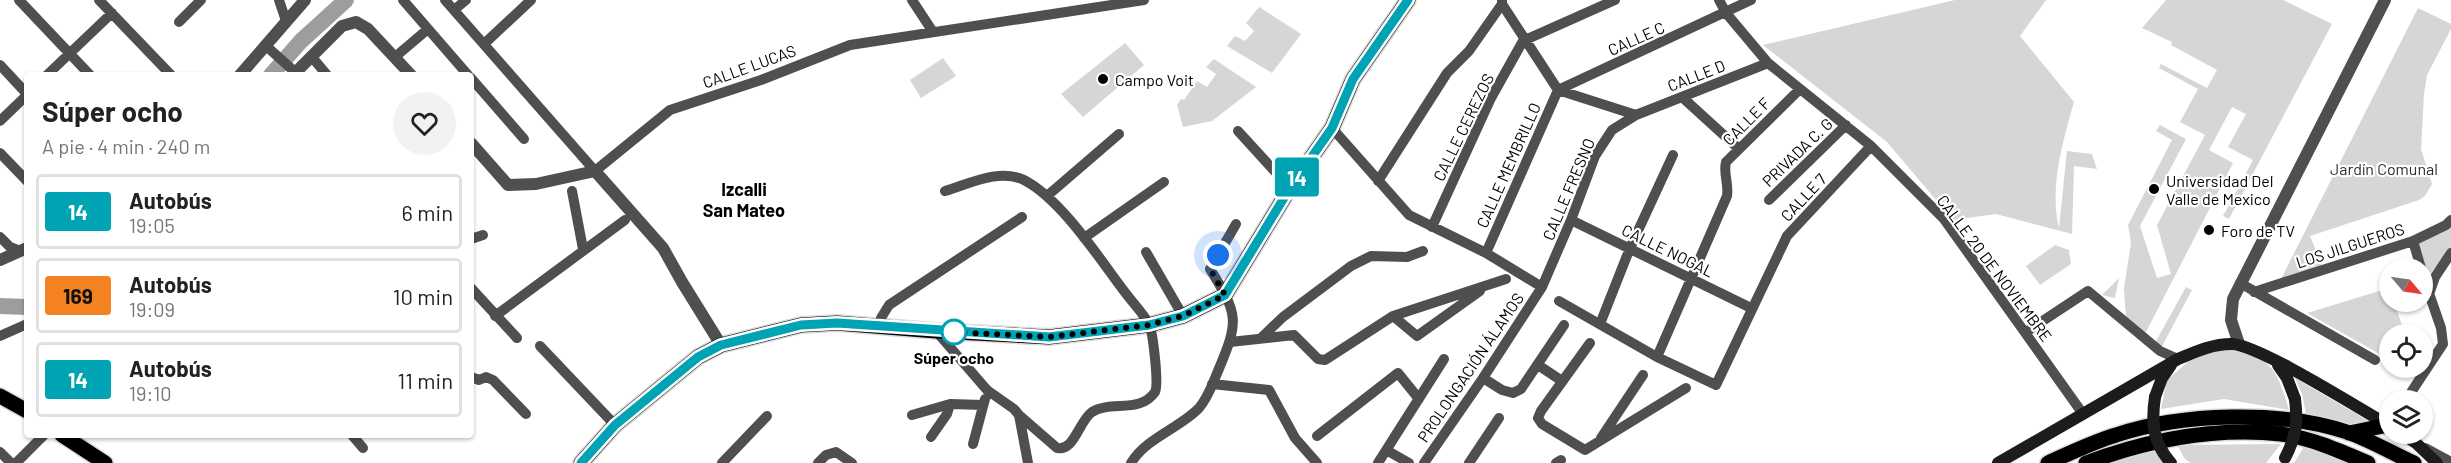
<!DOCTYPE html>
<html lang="es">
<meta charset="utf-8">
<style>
:root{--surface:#fff;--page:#f2f2f2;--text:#222;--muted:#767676;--line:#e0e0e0}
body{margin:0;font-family:Barlow,sans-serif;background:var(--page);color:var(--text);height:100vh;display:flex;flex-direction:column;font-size:22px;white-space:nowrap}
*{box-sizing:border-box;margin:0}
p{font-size:20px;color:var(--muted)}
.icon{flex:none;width:33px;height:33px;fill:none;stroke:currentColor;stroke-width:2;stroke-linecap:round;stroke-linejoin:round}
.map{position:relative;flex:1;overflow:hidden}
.details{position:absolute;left:24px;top:72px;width:450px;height:366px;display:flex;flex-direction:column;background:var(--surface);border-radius:6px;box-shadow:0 2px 4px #0004}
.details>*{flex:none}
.badge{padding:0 12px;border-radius:4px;font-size:21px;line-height:39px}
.needle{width:39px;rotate:119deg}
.tools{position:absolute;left:2379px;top:258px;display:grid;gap:12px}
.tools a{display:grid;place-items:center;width:54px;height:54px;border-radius:50%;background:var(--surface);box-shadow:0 2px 4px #0004;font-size:30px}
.you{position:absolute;width:30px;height:30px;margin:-15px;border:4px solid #fff;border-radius:50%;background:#1a73e8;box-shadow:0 0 0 9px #1a73e833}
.map>.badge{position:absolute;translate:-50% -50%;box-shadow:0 0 0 3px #fff}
.round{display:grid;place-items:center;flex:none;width:63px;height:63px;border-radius:32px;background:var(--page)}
.overview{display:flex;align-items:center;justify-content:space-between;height:102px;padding:0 18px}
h1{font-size:28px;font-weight:700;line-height:45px}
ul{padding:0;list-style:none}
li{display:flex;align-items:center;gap:18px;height:75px;margin:0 12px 9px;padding:0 6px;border:3px solid var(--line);border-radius:6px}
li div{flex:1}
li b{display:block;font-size:22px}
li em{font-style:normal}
li .badge{min-width:66px;font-weight:700;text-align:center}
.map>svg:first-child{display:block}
.green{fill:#d6d6d6}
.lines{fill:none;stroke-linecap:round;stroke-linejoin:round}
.river{stroke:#9d9d9d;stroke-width:16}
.primary-casing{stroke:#dbdbdb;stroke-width:18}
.minor{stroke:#4f4f4f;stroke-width:10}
.tertiary{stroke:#4f4f4f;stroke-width:12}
.secondary{stroke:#1c1c1c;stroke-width:12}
.primary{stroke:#000;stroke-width:15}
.secondary-bridge{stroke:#1c1c1c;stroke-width:12}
.line-casing{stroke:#fff;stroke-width:14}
.line{stroke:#00a3b4;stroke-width:9}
.walk{stroke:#000;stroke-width:6;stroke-dasharray:0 10.8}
.poi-dot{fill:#000;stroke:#fff;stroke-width:2}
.stop-dot{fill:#fff;stroke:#00a3b4;stroke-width:3}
.labels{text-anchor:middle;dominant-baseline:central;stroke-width:4.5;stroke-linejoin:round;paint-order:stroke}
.street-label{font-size:16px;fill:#000;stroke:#fff}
.poi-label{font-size:16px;fill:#000;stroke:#fff;text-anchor:start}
.park-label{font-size:16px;fill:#2d2d2d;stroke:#fff}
.stop-label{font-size:16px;font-weight:bold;fill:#000;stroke:#fff}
.neighbourhood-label{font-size:18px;font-weight:bold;fill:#000;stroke:#fff}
</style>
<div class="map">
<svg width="2451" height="463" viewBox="0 0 2451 463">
<rect width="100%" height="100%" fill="#fff"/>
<path class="green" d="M 1955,0 L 2046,0 L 2020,36 L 2074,102 C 2063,140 2049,189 2059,228 L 2067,151 L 2092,154 L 2097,169 L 2074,166 L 2072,234 L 1996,214 L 1953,220 L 1887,142 L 1763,45 Z
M 2166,0 L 2283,0 L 2332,24 L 2229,219 L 2223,216 L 2253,160 L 2228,147 L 2246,114 L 2232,107 L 2209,150 L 2233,163 L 2145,334 L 2126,318 L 2124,288 L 2131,243 L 2128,225 L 2172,140 L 2156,131 L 2160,125 L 2186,139 L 2140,226 L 2157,278 L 2171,274 L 2157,225 L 2205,135 L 2180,122 L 2198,89 L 2159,68 L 2161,64 L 2207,88 L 2217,70 L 2171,45 L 2172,42 L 2142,28 Z
M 1259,7 L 1301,34 L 1272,73 L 1227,46 L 1235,36 L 1245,41 L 1254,31 L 1246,23 Z
M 2418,8 L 2451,24 L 2451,29 L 2427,75 L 2424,94 L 2421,149 L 2432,184 L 2425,196 L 2419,200 L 2310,236 L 2322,266 L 2281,279 Z
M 1125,43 L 1144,65 L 1083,117 L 1061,94 Z
M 943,58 L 956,76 L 921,98 L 910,80 Z
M 1214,59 L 1256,87 L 1212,121 L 1183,127 L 1177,105 L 1181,99 L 1184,100 L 1197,81 L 1207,87 L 1216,74 L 1206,67 Z
M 2451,223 L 2451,247 L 2429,275 L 2417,240 Z
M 2055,245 L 2069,250 L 2071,264 L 2040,285 L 2026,266 Z
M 2119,278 L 2115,298 L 2102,295 Z
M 2186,287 L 2192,290 L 2161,348 L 2155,343 Z
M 2389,288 L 2390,302 L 2394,302 L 2404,331 L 2401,334 L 2390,334 L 2389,350 L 2385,357 L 2307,313 Z
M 2219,348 C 2268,355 2276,363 2289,410 L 2224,399 L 2161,409 L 2167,380 L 2190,360 Z
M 2295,378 L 2372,423 L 2355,426 L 2306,413 L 2302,394 Z
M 2281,444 L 2266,463 L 2191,463 L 2185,459 L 2177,445 Z
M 2305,445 L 2356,463 L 2294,463 Z
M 2151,446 L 2166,463 L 2096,463 Z"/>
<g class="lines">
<path class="river" d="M 271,75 L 301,41 L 346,0
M 0,306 L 27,307"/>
<g class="primary-casing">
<path id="primary" d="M 0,396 L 27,411
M 2349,433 L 2388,425
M 62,435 L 105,463
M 581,463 L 615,425 L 698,357 L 721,345 L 801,325 L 837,323 L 936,331 L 1049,337 L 1149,325 L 1183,316 L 1225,295 L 1290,188 L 1332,128 L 1353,79 L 1408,0
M 2048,463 C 2070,453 2093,442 2116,435 C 2182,413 2281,410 2347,432 C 2370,440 2392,453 2414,463
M 2086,463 C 2148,440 2215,427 2281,434 C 2311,438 2340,451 2368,463"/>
</g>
<path class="minor" d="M 19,0 L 90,75
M 99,0 L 171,75
M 279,0 L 286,21
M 403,0 L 468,75
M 445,0 L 595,171 L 670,110 L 761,80 L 850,45 L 1144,0
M 912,0 L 933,32
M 1719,0 L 1726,13 L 1768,63 L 1871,146 L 1944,219 L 2083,414
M 1502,4 L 1558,90 L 1636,115
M 454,10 L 466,0
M 179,22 L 201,0
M 484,44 L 531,0
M 265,45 L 295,72
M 311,56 L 327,75
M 395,57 L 428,29
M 0,65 L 27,94
M 47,75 L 112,13
M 471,78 L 524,139
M 1682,97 L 1739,149
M 0,121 L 27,95
M 1332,128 L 1409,215 L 1486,253 L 1542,287
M 1238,131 L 1290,188
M 0,153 L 27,181
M 1378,181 L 1447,73 L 1469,51 L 1502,4 L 1502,0
M 572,191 L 583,249
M 945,191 C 969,184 999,168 1024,180 C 1061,199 1099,258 1124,291 C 1132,302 1143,313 1149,324 C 1153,333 1159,384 1155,392 C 1140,414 1111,400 1092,412 C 1079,421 1074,452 1057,448 L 1019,415
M 1047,196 L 1119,134
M 1769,200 L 1846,125
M 1571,220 L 1751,308
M 1432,227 L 1491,98 L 1523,41 L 1615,0
M 0,237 L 10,247 L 20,251
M 1084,238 L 1164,182
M 471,239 L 483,235
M 2413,241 L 2421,268
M 1146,252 L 1183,316
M 1486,253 L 1558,90 L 1751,0
M 2240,283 L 2375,360
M 471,288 L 517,338
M 2254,292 L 2413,241 L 2446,225 L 2451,220
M 2429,294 L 2435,277 L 2451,253
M 1559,301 L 1657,357 L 1716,385
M 495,316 L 625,220
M 1393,316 L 1417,336 L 1480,291
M 1600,324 L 1630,248 L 1673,155
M 881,327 L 881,318 L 889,305 L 1022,217
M 936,331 L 987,390 L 1014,409 L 1019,415 L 1028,463
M 2026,332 L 2088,291 L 2160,351 L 2178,359
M 0,336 L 27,324
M 1262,337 L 1283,317 L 1351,266 L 1371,256 L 1407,257 L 1423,251
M 1230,342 L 1294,335 L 1318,359 L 1325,360 L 1393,316 L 1506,279
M 1590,343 L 1541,411 L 1538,418 L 1542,424 L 1585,450 L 1686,388
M 540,346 L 615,425
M 1657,357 L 1727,196 C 1729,183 1723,174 1726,162 L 1799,90
M 1538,365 L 1562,381
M 471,377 L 479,380 L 486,377 L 493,380 L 526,414
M 1483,378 L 1502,390 L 1513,393 L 1521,389 L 1564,325
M 1212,384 L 1269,390 L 1295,438 L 1317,463
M 1716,385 L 1787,236 L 1871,146
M 2406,400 L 2443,344 L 2441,328 L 2422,273
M 912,415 L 950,404 L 983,405
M 352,435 L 363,448
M 1317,436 L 1398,373 L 1419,399
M 931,437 L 947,414 L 950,404
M 1601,438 L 1643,375
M 973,444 L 985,399
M 2425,448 L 2451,462
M 1388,451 L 1409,463
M 0,452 L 11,463
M 16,463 L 44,435
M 722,463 L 767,416
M 818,463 L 826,455 L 836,452 L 852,463
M 1131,463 C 1146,438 1180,428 1199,408 C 1208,398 1213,383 1218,371 C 1239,321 1239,315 1210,269 L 1236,224
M 1378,463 L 1444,359
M 1424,463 L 1483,378 L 1542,287 L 1571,220 L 1595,156 L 1612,130 L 1636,115 L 1768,63
M 1469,463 L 1499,418
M 1556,463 L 1561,460"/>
<path class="tertiary" d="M 240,75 L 305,0
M 293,75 L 342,26 L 356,22 L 368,29 L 411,75
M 471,143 L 508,185 L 536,184 L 595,171 L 663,248 L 682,282 L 721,345
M 0,260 L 27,248
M 2239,344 L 2231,320 L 2233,299 L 2385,0"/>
<path class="secondary" d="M 2278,365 L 2287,378 L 2295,399
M 2155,397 L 2162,378 L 2171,365
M 2402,434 L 2416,443 L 2437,463
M 1998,463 L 2178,359 C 2195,352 2212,344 2231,344 C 2258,344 2360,409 2390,426"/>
<use href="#primary" class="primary"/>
<path class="secondary-bridge" d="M 2155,397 C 2151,423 2153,443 2171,463
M 2285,458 C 2296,437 2298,422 2295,399"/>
</g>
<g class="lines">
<g class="line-casing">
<path id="line" d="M 581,463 L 615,425 L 698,357 L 721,345 L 801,325 L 837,323 L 1049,337 L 1149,325 L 1183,316 L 1225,295 L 1290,188 L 1332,128 L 1353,79 L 1408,0"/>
</g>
<use href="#line" class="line"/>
<path class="walk" d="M 954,332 L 1049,337 L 1149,325 L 1183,316 L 1225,295 L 1210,269 L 1218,255"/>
</g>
<g class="poi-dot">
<circle cx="1103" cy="79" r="6"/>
<circle cx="2154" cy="189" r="6"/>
<circle cx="2209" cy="230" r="6"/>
</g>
<circle class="stop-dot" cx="954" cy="332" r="12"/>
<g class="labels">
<g class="street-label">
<text transform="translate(1636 38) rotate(-24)">CALLE C</text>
<text transform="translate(749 66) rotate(-20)">CALLE LUCAS</text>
<text transform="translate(1696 75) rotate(-21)">CALLE D</text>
<text transform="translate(1746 121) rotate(-45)">CALLE F</text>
<text transform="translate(1463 127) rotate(-64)">CALLE CEREZOS</text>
<text transform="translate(1797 152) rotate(-44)">PRIVADA C. G</text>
<text transform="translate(1508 165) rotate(-66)">CALLE MEMBRILLO</text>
<text transform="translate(1568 189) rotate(-67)">CALLE FRESNO</text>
<text transform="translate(1803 197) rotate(-47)">CALLE 7</text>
<text transform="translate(2350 245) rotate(-18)">LOS JILGUEROS</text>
<text transform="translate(1668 250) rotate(26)">CALLE NOGAL</text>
<text transform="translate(1995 268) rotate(53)">CALLE 20 DE NOVIEMBRE</text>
<text transform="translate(1470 367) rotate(-56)">PROLONGACIÓN ÁLAMOS</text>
</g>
<g class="poi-label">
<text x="1115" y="79">Campo Voit</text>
<text x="2166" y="180">Universidad Del<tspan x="2166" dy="18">Valle de Mexico</tspan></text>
<text x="2221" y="230">Foro de TV</text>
</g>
<g class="park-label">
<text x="2384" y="168">Jardín Comunal</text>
</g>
<g class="stop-label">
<text x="954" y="357">Súper ocho</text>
</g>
<g class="neighbourhood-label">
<text x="744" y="189">Izcalli<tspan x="744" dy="21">San Mateo</tspan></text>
</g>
</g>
</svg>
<div class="tools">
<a><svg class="needle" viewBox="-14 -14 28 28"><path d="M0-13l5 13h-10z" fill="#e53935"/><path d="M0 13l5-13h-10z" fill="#767676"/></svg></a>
<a><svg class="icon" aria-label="locate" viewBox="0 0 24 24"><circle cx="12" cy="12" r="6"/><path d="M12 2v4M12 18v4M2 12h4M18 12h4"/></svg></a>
<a><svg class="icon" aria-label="layers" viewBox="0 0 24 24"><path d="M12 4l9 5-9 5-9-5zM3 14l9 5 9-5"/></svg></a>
</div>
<div class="you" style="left:1218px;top:255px"></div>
<b class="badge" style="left:1297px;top:177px;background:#00a3b4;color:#fff">14</b>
<section class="details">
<div class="overview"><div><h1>Súper ocho</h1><p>A pie · 4 min · 240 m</p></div><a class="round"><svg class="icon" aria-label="heart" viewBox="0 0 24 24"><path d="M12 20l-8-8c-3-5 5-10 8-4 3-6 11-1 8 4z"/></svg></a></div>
<ul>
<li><span class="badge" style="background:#00a3b4;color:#fff">14</span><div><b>Autobús</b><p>19:05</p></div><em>6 min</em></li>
<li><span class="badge" style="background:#f58220;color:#111">169</span><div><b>Autobús</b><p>19:09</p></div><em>10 min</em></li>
<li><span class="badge" style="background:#00a3b4;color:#fff">14</span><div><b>Autobús</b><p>19:10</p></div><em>11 min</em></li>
</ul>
</section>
</div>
